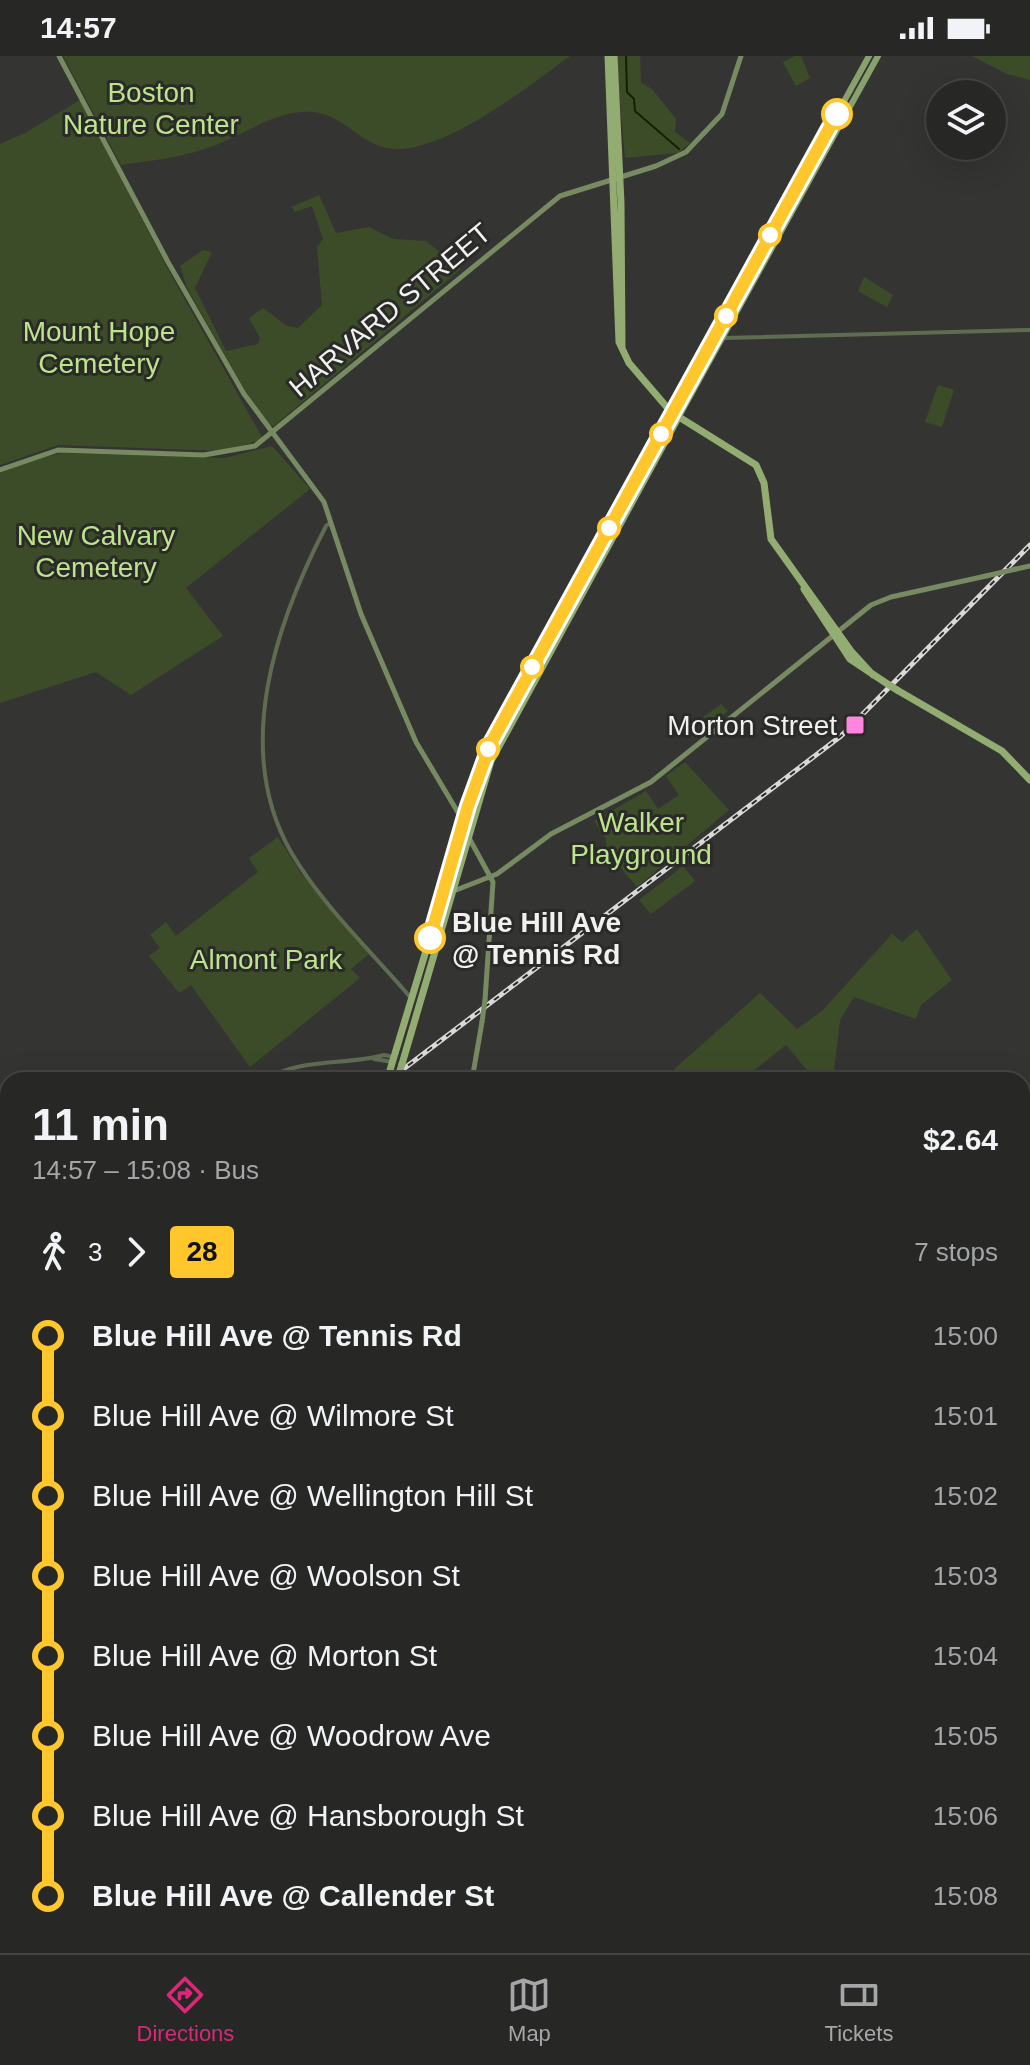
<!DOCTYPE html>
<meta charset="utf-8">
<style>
:root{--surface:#272826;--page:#2f302e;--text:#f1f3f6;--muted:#a4a6a7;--line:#434443;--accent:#db2777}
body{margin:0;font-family:Arial,sans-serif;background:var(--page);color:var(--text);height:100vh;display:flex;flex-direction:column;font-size:30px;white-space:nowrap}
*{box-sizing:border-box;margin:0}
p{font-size:26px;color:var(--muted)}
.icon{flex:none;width:44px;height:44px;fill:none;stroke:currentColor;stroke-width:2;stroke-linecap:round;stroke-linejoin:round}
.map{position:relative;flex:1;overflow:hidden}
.drawer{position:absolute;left:0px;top:1016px;width:1030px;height:882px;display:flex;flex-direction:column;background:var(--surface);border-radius:24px 24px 0 0;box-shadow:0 8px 32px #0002,0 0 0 2px var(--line)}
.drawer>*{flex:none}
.badge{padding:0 16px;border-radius:6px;font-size:28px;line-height:52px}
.controls{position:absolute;left:926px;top:24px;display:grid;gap:16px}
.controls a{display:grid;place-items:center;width:80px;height:80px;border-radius:50%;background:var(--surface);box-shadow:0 8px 32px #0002,0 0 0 2px var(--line);font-size:40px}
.map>.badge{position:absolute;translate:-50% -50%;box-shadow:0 0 0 4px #fff}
.legs{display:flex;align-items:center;gap:12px;height:88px;padding:0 32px;font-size:26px}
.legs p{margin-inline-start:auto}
.headline{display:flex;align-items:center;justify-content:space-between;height:136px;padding:0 32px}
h1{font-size:44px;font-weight:700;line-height:60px}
ul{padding:0 32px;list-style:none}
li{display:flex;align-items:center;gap:28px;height:80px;font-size:30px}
li i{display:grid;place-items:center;width:12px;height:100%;margin:0 10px;background:currentColor}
li i::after{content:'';width:20px;height:20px;margin:-10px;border:6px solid;border-radius:50%;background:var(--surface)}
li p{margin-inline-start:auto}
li:first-child i{background:linear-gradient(#0000 50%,currentColor 0)}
li:last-child i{background:linear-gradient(currentColor 50%,#0000 0)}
.status{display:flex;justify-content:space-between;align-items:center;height:56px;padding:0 40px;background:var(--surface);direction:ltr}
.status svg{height:22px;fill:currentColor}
.menu{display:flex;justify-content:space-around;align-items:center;height:112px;border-top:2px solid var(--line);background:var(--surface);font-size:22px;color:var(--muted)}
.menu a{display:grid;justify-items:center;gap:4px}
.menu .on{color:var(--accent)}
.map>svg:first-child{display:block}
.green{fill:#3d4c28}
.water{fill:#142002}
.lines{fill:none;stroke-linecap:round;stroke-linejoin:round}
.stream{stroke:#142002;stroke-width:2}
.tertiary{stroke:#606c52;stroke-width:4}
.secondary{stroke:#778a62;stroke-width:5}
.primary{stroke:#89a16d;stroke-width:6}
.trunk{stroke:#92ac72;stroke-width:7}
.tram{stroke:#d9dad8;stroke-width:2}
.rail-casing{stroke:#d9dad8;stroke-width:5}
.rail{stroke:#2a2b28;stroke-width:2;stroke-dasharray:6;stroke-linecap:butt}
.secondary-bridge{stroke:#778a62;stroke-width:5}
.trunk-bridge{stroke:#92ac72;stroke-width:7}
.line-1-casing{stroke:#fff;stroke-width:18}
.line-1{stroke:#ffc72c;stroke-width:12}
.stop-1-dot{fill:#fff;stroke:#ffc72c;stroke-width:4}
.poi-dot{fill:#ff85de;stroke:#2a2b28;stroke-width:3}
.labels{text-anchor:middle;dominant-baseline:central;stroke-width:6;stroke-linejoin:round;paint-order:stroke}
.park-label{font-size:28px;fill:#bde48c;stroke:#2a2b28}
.street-label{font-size:28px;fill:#f1f2f0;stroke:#2a2b28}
.poi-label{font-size:28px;fill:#f1f2f0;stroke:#2a2b28;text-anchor:end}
.stop-label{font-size:28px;font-weight:bold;fill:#f1f2f0;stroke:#2a2b28;text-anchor:start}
</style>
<div class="status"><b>14:57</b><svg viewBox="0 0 49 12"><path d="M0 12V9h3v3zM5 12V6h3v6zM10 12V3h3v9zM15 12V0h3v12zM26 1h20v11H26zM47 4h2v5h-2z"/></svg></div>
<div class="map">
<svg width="1030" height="1897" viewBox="0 0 1030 1897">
<rect width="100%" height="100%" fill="#343532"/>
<path class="green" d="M 63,0 L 570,0 C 530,29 433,107 383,91 C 351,82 341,53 301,56 C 272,58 244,78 216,89 C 186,101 154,104 121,109 Z
M 616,0 L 640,0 L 641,27 L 652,33 L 676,63 L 675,76 L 690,87 L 678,97 L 625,102 Z
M 795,0 L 801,0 L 810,22 L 796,30 L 783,6 Z
M 972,0 L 1030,0 L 1030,24 L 1007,18 Z
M 80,44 L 170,217 L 263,383 L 226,395 L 58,389 L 0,409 L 0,88 L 25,77 Z
M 319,139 L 336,177 L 369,171 L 393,183 L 426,185 L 461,213 L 274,370 L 265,369 L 187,232 L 180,210 L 203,194 L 212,196 L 195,232 L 226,295 L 258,288 L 260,282 L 249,262 L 263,252 L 287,270 L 298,272 L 322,249 L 317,191 L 323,183 L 312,150 L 295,156 L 291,151 Z
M 864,221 L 893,239 L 887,251 L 858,235 Z
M 938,329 L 954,334 L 942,371 L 925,366 Z
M 272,390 L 310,433 L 186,532 L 223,580 L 131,639 L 96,616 L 0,647 L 0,417 L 42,401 L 62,397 L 225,402 Z
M 721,648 L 728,655 L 706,674 L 698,665 Z
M 685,706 L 729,754 L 637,831 L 606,794 L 606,783 L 594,765 L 646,735 L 658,753 L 679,739 L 666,720 Z
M 278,781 L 300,816 L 369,898 L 351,913 L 360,922 L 250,1011 L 191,929 L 179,937 L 149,900 L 160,892 L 150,879 L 166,866 L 176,880 L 258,816 L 249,802 Z
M 683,810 L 695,825 L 651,858 L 639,844 Z
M 917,873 L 952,924 L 921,949 L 916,963 L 854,941 L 840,964 L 833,1024 L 815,1024 L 786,989 L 742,1024 L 662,1024 L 760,937 L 797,973 L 822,955 L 892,878 L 902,886 Z
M 1030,1350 L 1030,1401 L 1022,1404 L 1022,1351 Z
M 8,1600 L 8,1645 L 0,1650 L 0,1601 Z
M 441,1890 L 529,1890 L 532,1897 L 444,1897 Z
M 842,1890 L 849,1892 L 959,1890 L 954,1897 L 845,1897 L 847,1894 Z"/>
<path class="water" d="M 883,1890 L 911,1890 L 922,1897 L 877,1897 Z"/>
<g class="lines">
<path class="stream" d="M 626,0 L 627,36 L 634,43 L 635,55 L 679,93"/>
<path class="tertiary" d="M 724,282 L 1030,274
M 331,466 L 326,470 C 276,567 232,693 291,796 C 322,849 371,895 411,942
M 374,1003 L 393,1006
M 265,1024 C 302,1001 344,1010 384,999 L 394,1001
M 1022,1480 L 1030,1480
M 1022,1662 L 1030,1654
M 381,1890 L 385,1897
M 814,1897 L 819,1890"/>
<path class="secondary" d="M 59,0 L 168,206 L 244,338 L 324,446 L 361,558 L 416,686 L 469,775
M 0,414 L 58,394 L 204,399 L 255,390 L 560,140 L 656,110 L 686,96 L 722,58 L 741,0
M 1016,513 L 1030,510
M 468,780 L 493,826 L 485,944
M 451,836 L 497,818 L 551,778 L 651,726 L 871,549 L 891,541 L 986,520
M 472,1024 L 482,966
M 1022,1288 L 1030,1288
M 0,1442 L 8,1439
M 0,1654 L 8,1649
M 0,1662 L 8,1656
M 154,1897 L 155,1890
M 163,1897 L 165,1890"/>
<path class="primary" d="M 672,357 L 869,0
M 678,362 L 878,0
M 0,1078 L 8,1082
M 536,1890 L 539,1897"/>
<path class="trunk" d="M 608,0 L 619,286 L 629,307 L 671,356 L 756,409 L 764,427 L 771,483 L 851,595 L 873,619
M 614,0 L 621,147 L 622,291
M 804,533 L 850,603 L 889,629
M 897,634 L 1002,695 L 1030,724
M 402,1008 L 491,705 L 678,362
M 387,1024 L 486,696 L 672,357
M 0,1810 L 8,1799"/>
<path class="tram" d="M 1022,1446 L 1030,1446"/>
<g class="rail-casing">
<path id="rail" d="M 389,1024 L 841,680 L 1030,489
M 0,1264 L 8,1258"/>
</g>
<use href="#rail" class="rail"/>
<path class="secondary-bridge" d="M 986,520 L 1016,513
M 482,966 L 485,944"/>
<path class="trunk-bridge" d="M 889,629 L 897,634
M 397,1024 L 402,1008"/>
</g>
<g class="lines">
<g class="line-1-casing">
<path id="line-1" d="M 430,882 L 468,750 L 491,687 L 837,58"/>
</g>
<use href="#line-1" class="line-1"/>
</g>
<g class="stop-1-dot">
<circle cx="837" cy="58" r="14"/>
<circle cx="770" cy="179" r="10"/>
<circle cx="726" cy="260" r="10"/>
<circle cx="661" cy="378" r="10"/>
<circle cx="609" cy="472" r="10"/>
<circle cx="532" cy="611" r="10"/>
<circle cx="488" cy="693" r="10"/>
<circle cx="430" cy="882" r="14"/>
</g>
<rect class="poi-dot" x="845" y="659" width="20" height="20" rx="4"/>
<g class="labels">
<g class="park-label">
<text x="151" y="36">Boston<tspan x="151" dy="32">Nature Center</tspan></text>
<text x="99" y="275">Mount Hope<tspan x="99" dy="32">Cemetery</tspan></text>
<text x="96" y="479">New Calvary<tspan x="96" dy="32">Cemetery</tspan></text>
<text x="641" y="766">Walker<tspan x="641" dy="32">Playground</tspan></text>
<text x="266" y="903">Almont Park</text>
</g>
<g class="street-label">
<text transform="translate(390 254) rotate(-40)">HARVARD STREET</text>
</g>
<g class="poi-label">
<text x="837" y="669">Morton Street</text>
</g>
<g class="stop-label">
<text x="452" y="866">Blue Hill Ave<tspan x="452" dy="32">@ Tennis Rd</tspan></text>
</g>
</g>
</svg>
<div class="controls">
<a><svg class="icon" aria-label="layers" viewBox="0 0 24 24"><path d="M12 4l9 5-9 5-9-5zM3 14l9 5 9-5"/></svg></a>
</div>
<section class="drawer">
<div class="headline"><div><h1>11 min</h1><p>14:57 – 15:08 · Bus</p></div><b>$2.64</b></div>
<div class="legs"><svg class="icon" aria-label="walk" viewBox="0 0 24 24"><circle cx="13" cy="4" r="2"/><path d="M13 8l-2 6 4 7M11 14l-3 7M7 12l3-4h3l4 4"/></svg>3<svg class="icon" aria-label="forward" viewBox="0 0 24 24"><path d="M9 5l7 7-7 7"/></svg><b class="badge" style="background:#ffc72c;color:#111">28</b><p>7 stops</p></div>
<ul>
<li><i style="color:#ffc72c"></i><b>Blue Hill Ave @ Tennis Rd</b><p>15:00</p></li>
<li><i style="color:#ffc72c"></i><span>Blue Hill Ave @ Wilmore St</span><p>15:01</p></li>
<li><i style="color:#ffc72c"></i><span>Blue Hill Ave @ Wellington Hill St</span><p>15:02</p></li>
<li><i style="color:#ffc72c"></i><span>Blue Hill Ave @ Woolson St</span><p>15:03</p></li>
<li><i style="color:#ffc72c"></i><span>Blue Hill Ave @ Morton St</span><p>15:04</p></li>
<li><i style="color:#ffc72c"></i><span>Blue Hill Ave @ Woodrow Ave</span><p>15:05</p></li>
<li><i style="color:#ffc72c"></i><span>Blue Hill Ave @ Hansborough St</span><p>15:06</p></li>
<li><i style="color:#ffc72c"></i><b>Blue Hill Ave @ Callender St</b><p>15:08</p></li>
</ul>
</section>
</div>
<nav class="menu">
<a class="on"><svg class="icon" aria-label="directions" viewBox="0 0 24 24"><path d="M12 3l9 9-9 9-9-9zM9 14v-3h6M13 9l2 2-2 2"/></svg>Directions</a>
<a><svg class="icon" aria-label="map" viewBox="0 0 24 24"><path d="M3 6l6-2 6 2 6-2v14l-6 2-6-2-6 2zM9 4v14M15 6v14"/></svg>Map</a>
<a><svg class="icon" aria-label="tickets" viewBox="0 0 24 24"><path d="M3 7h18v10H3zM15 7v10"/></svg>Tickets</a>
</nav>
